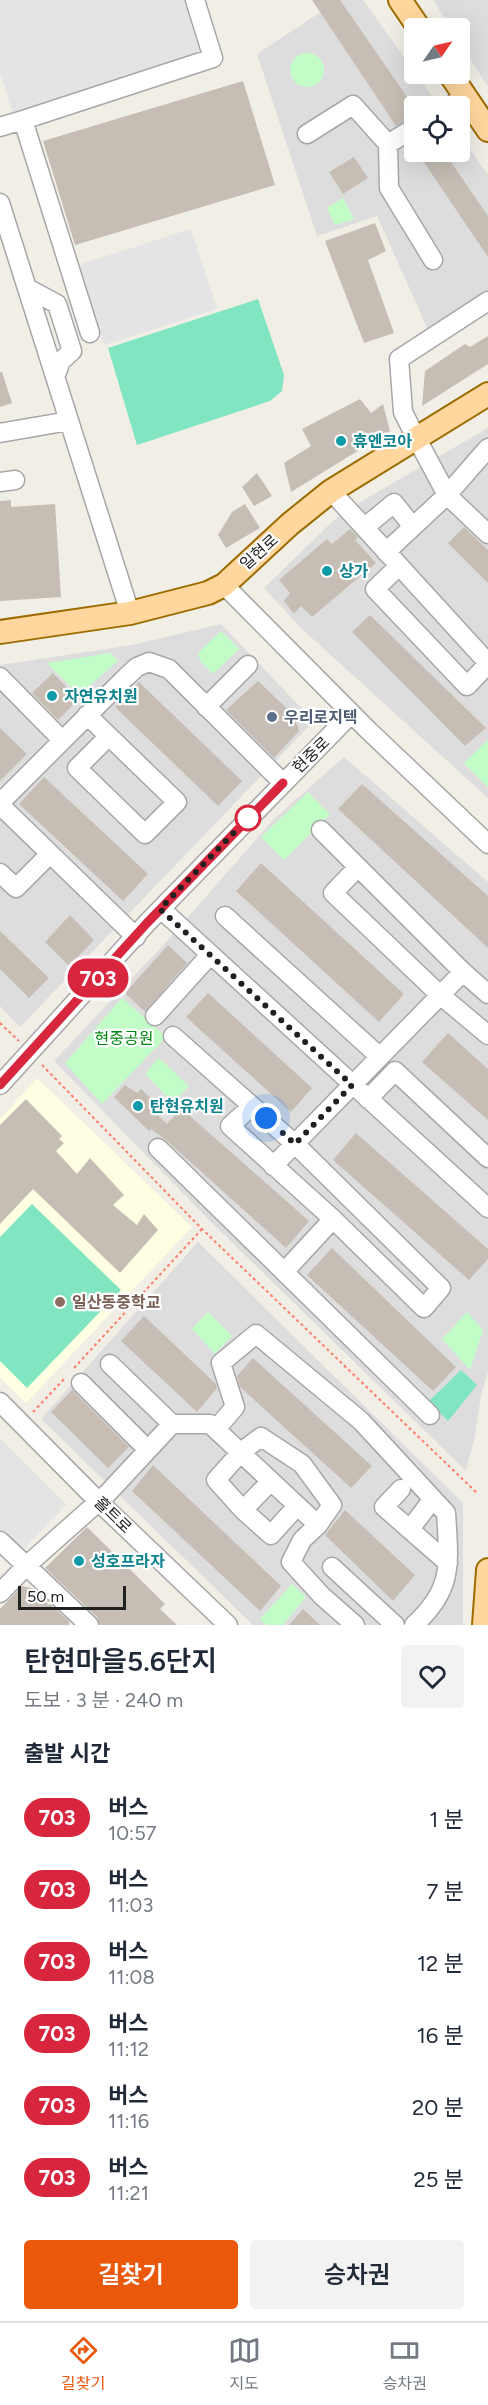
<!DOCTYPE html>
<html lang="ko">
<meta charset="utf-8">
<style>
:root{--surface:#fff;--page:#f2f2f3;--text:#1f2937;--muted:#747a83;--line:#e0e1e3;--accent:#ea580c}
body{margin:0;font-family:Figtree,"Noto Sans KR",sans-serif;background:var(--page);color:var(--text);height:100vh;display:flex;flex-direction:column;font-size:22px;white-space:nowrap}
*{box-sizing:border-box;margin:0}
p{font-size:20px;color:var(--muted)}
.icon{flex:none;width:33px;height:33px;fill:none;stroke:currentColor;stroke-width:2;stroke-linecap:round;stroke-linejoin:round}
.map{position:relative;height:1625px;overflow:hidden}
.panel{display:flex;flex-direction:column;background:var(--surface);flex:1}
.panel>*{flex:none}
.badge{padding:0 12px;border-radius:20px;font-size:21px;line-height:39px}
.needle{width:39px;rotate:56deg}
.tools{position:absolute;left:404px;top:18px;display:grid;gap:12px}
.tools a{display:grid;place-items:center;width:66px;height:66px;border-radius:6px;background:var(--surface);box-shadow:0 6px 24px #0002;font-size:30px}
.scale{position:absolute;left:18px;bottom:15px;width:108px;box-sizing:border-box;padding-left:6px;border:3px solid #202020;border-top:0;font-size:16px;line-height:21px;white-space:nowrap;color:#202020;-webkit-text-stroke:4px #fff;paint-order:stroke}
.you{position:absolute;width:30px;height:30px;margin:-15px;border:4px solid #fff;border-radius:50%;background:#1a73e8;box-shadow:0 0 0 9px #1a73e833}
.map>.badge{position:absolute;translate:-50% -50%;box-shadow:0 0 0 3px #fff}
h2{padding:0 24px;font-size:22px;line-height:54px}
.round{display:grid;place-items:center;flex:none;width:63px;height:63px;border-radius:6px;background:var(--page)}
.overview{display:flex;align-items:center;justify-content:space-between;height:102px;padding:0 24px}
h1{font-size:28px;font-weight:600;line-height:45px}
.primary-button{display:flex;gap:12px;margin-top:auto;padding:12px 24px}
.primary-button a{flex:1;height:69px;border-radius:6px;background:var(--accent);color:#fff;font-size:24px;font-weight:600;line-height:69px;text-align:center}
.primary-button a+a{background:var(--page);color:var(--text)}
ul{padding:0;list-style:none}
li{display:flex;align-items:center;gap:18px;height:72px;padding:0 24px}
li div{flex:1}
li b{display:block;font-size:22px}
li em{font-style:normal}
li .badge{min-width:66px;font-weight:700;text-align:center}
.tabs{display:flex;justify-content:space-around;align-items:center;height:84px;border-top:2px solid var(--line);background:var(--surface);font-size:16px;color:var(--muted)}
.tabs a{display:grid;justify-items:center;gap:3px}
.tabs .on{color:var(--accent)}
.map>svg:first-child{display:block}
.residential{fill:#dedddd}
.education{fill:#feffe2}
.park{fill:#c2fdc8}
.pitch{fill:#80e5c0}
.parking{fill:#e4e4e4}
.building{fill:#c6beb5}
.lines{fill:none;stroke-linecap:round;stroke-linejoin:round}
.minor-casing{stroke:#a7a7a7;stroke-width:21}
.major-casing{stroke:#9d6c00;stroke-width:26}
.path{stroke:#ff7c6a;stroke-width:2;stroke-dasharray:3 3;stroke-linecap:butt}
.minor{stroke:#fff;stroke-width:18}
.major{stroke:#ffd79e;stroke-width:22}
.line-casing{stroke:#fff;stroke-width:14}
.line{stroke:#d7263d;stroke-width:9}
.walk{stroke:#202020;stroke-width:6;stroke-dasharray:0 10.8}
.culture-dot{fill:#0f9aa8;stroke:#fff;stroke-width:2}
.service-dot{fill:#5c6f8a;stroke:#fff;stroke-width:2}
.stop-dot{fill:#fff;stroke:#d7263d;stroke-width:3}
.education-dot{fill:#8d6e63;stroke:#fff;stroke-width:2}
.labels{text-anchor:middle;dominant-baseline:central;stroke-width:4.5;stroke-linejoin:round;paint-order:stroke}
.culture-label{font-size:16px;font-weight:bold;fill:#0d838f;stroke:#fff;text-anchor:start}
.street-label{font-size:16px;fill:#202020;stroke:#fff}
.service-label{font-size:16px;font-weight:bold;fill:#4e5e75;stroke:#fff;text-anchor:start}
.park-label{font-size:16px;fill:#058813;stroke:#fff}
.education-label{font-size:16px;font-weight:bold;fill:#785e54;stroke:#fff;text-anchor:start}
</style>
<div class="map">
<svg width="488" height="1625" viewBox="0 0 488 1625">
<rect width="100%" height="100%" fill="#f1eee6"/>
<path class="residential" d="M 339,0 L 363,0 L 439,106 L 414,106 L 414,152 L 459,152 L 459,134 L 488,175 L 488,294 L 429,332 L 377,216 L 317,236 L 257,54 Z
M 433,0 L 488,0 L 488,87 L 459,41 L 459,28 L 451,28 Z
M 488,428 L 488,798 L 301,628 L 264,588 L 334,520 L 348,509 Z
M 221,624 L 314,721 L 20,1027 L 0,1006 L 0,665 L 132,645 Z
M 344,757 L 488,882 L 488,1372 L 481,1395 L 475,1436 L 466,1471 L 212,1223 L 54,1061 L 165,943 L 274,819 Z
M 198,1242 L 463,1503 L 463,1625 L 253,1625 L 41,1419 Z"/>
<path class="education" d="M 37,1078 L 192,1227 L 26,1403 L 0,1377 L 0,1119 Z"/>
<path class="park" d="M290 70a17 17 0 1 1 34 0a17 17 0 1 1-34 0Z
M 343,198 L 354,219 L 335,225 L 327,208 Z
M 221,631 L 239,649 L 213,674 L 200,661 L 198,653 Z
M 110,653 L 118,661 L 79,695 L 47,663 Z
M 488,740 L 488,788 L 464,763 Z
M 308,792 L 330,814 L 284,860 L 261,837 Z
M 122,998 L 166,1037 L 102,1104 L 65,1063 Z
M 159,1058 L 189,1086 L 173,1103 L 145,1074 Z
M 208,1312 L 232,1336 L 215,1354 L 192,1329 Z
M 467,1312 L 483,1330 L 470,1370 L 442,1339 Z
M 292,1584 L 306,1597 L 283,1625 L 267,1625 L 260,1619 Z"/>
<path class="pitch" d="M 258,299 L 284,375 L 282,391 L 270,401 L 137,445 L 108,348 Z
M 32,1204 L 121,1290 L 27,1388 L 0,1361 L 0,1237 Z
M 461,1370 L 477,1385 L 448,1421 L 429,1401 Z"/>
<path class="parking" d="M 0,0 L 187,0 L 204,53 L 13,114 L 0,72 Z
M 191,229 L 217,309 L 104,345 L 78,265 Z
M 0,1438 L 66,1504 L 21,1552 L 0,1532 Z"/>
<path class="building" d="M 312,0 L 340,0 L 414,107 L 414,117 L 396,126 Z
M 243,81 L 275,185 L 75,245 L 43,141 Z
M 417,152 L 444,152 L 488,216 L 488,257 Z
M 354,157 L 368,178 L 343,194 L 329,172 Z
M 375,223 L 386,251 L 368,260 L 394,333 L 364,343 L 325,241 Z
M 488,336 L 488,364 L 422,406 L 425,371 L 465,344 L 470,347 Z
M 0,372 L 2,372 L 12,403 L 0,407 Z
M 360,399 L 371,413 L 383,404 L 390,431 L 291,492 L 284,463 L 311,446 L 302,429 Z
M 257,473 L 272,496 L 254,506 L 242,487 Z
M 11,500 L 11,507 L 55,504 L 61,597 L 0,601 L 0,501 Z
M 245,504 L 260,528 L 226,548 L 218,535 L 232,512 Z
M 464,527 L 488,550 L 488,583 L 448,543 Z
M 350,529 L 358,537 L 355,540 L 376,563 L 312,617 L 301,606 L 294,614 L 284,601 L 290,593 L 279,580 L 327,539 L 332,544 Z
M 370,615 L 486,728 L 465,746 L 352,632 Z
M 53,673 L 75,696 L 76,702 L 58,720 L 32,693 Z
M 258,681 L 294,715 L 299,731 L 274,758 L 226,710 Z
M 139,682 L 242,781 L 218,806 L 115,707 Z
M 0,728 L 27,754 L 0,781 Z
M 44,777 L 148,874 L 123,901 L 19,804 Z
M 362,784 L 488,896 L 488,948 L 338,809 Z
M 261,863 L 404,994 L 379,1022 L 236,891 Z
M 70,915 L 94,940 L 69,966 L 45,942 Z
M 0,931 L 49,978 L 29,998 L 0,969 Z
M 168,945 L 187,963 L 145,1012 L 125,993 Z
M 208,993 L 312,1088 L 291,1112 L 186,1017 Z
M 448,1033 L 488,1069 L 488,1120 L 422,1062 Z
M 125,1085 L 137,1093 L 141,1089 L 156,1103 L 151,1108 L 167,1124 L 181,1108 L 309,1221 L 286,1248 L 166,1140 L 151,1129 L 149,1131 L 114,1097 Z
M 26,1099 L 62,1136 L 59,1139 L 64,1143 L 56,1151 L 77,1174 L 90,1158 L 124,1195 L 113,1205 L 137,1225 L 144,1214 L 158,1230 L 120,1273 L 33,1189 L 0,1224 L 0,1125 Z
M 356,1133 L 488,1249 L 488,1259 L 469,1280 L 333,1160 Z
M 332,1248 L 456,1367 L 433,1391 L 307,1275 Z
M 144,1316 L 216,1384 L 217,1388 L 197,1412 L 121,1341 Z
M 253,1358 L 372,1466 L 351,1488 L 240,1387 L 237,1376 Z
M 72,1390 L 129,1447 L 108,1468 L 51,1412 Z
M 153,1465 L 281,1586 L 260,1611 L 132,1491 Z
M 345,1510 L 415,1575 L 393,1601 L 325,1535 Z
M 87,1527 L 165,1604 L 160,1609 L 177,1625 L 100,1625 L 97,1617 L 45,1568 Z
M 22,1586 L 31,1588 L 49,1605 L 50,1604 L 69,1621 L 69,1625 L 0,1625 L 0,1609 Z
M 303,1609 L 320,1625 L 289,1625 Z"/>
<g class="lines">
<g class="minor-casing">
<path id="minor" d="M 450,106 L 465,97
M 23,120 L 213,58 L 195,0
M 0,127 L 23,120 L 90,333
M 307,134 L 353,105 L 388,144 L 389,188 L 433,260
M 388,144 L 414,128
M 0,203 L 130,613
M 27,288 L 57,304 L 72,351 L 61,361 L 55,377
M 488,301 L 399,359 L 403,412 L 410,426 L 447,495 L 488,534
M 0,433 L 69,421
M 0,482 L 15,480
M 331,491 L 488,663
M 365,527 L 394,503 L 413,527
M 386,552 L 447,495 L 488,448
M 399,566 L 375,589 L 467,686 L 488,664
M 224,585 L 368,730 L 488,844
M 0,677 L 62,740
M 206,707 L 248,665
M 87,715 L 177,802 L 145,834 L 77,768 L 109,736
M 0,803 L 126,677 L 137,667 L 149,662 L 169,669 L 283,783
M 0,805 L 136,937
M 321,830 L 463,972 L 488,994
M 358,867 L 333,893 L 439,994 L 488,1035
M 0,873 L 16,888 L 50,854
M 161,909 L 488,1208
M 225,916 L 380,1057
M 155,1016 L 210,955
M 173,1036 L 295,1144 L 441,1288 L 424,1308 L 333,1219 L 230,1126 L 252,1106
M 0,1085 L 147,923 L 351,714
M 368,1099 L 395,1071 L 488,1158
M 158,1148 L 430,1415
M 273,1166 L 463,972
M 284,1272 L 333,1219
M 110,1364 L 172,1424
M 81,1383 L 148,1450
M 0,1402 L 98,1501 L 228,1625
M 216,1429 L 235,1407 L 221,1363 L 256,1334 L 361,1421 L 446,1513 C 449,1563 454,1589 414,1625
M 401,1489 L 384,1507 L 448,1563
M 297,1506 L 271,1535 L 243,1510 L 216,1480 L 241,1452 L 261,1437 L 302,1464 L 332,1505 L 318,1525
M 243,1510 L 271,1481
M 410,1529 L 433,1499
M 0,1541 L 89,1625
M 332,1567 L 395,1625
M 0,1593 L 26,1566 L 107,1494 L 172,1424 L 210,1424 L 318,1525 L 302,1540 L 291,1562 L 322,1596 L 355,1625"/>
</g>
<g class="major-casing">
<path id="major" d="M 400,0 L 419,28
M 450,74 L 488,130
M 0,632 L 130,613 L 208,593 L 224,585 L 290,524 L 331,491 L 488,394
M 484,1625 L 488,1570"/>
</g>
<path class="path" d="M 0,1023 L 19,1041
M 42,1065 L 202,1229 L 477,1493
M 74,1368 L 202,1229
M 33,1412 L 66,1377"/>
<use href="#minor" class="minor"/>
<use href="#major" class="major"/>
</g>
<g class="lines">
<g class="line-casing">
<path id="line" d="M 0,1085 L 147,923 L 283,783"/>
</g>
<use href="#line" class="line"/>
<path class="walk" d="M 248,818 L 252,814 L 160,909 L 352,1085 L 295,1144 L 266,1118"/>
</g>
<g class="culture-dot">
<circle cx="341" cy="441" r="6"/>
<circle cx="327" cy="571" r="6"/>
<circle cx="52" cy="696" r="6"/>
<circle cx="138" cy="1106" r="6"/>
<circle cx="79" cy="1561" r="6"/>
</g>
<circle class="service-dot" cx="272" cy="717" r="6"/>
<circle class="stop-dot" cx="248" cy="818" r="12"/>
<circle class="education-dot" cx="60" cy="1302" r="6"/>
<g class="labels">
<g class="culture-label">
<text x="353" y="441">휴엔코아</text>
<text x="339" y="571">상가</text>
<text x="64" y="696">자연유치원</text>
<text x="150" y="1106">탄현유치원</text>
<text x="91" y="1561">성호프라자</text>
</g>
<g class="street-label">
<text transform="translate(259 552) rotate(-42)">일현로</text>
<text transform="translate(311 755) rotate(-44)">현중로</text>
<text transform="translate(113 1515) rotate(44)">홀트로</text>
</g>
<g class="service-label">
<text x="284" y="717">우리로지텍</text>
</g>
<g class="park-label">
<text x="124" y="1038">현중공원</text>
</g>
<g class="education-label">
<text x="72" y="1302">일산동중학교</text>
</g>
</g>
</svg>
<div class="tools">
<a><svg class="needle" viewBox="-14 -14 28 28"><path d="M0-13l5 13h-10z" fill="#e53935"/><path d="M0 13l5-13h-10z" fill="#747a83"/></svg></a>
<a><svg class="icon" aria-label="locate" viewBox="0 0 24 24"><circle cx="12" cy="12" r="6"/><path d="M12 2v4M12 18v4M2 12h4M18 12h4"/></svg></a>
</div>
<div class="scale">50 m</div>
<div class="you" style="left:266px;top:1118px"></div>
<b class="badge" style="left:98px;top:978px;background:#d7263d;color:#fff">703</b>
</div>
<section class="panel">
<div class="overview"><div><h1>탄현마을5.6단지</h1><p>도보 · 3 분 · 240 m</p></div><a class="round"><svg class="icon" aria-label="heart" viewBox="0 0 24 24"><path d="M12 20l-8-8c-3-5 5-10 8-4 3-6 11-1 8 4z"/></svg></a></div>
<h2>출발 시간</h2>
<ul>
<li><span class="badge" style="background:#d7263d;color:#fff">703</span><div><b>버스</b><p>10:57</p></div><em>1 분</em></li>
<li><span class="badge" style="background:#d7263d;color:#fff">703</span><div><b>버스</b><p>11:03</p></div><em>7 분</em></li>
<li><span class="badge" style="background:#d7263d;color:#fff">703</span><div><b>버스</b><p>11:08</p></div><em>12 분</em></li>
<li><span class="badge" style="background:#d7263d;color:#fff">703</span><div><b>버스</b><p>11:12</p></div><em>16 분</em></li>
<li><span class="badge" style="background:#d7263d;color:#fff">703</span><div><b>버스</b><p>11:16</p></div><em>20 분</em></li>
<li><span class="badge" style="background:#d7263d;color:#fff">703</span><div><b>버스</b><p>11:21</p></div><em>25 분</em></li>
</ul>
<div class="primary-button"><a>길찾기</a><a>승차권</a></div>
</section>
<nav class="tabs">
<a class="on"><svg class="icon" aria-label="directions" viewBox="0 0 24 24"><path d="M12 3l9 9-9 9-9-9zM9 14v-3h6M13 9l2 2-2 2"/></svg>길찾기</a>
<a><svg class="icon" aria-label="map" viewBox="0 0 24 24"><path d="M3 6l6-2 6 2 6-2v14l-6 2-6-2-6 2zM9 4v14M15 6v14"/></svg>지도</a>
<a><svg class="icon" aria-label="tickets" viewBox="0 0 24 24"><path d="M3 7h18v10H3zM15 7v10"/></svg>승차권</a>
</nav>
